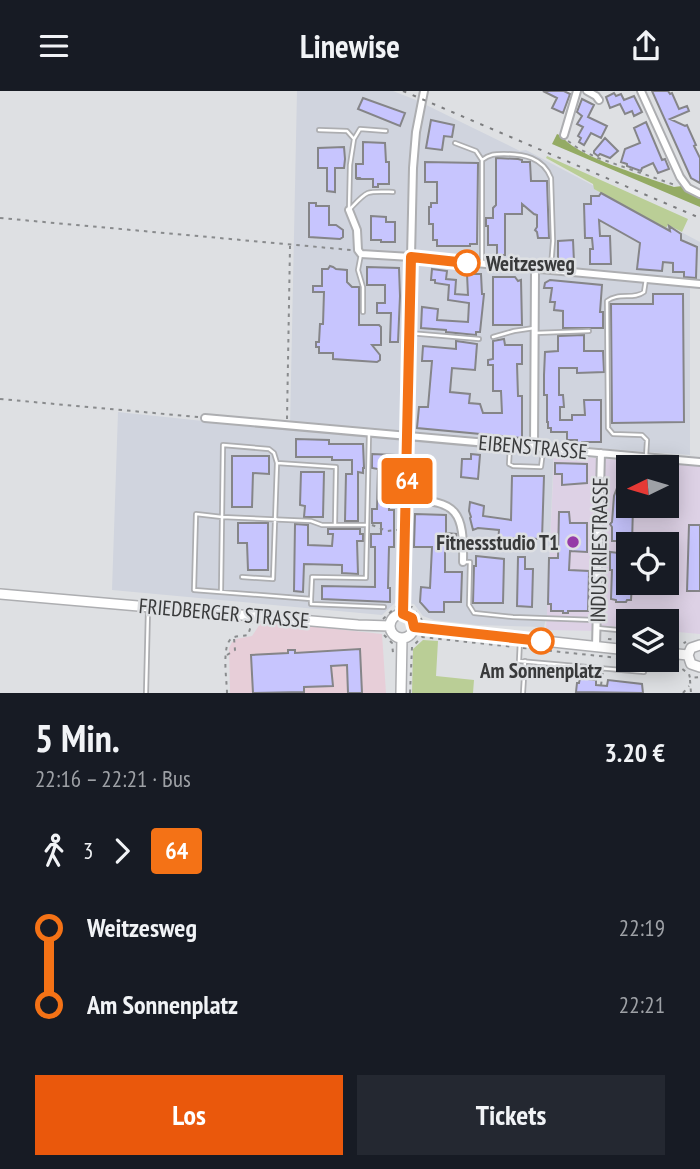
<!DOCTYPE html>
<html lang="de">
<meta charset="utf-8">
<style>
:root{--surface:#171b24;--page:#242831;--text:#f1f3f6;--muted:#9ea1a6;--accent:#ea580c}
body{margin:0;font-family:"PT Sans Narrow",sans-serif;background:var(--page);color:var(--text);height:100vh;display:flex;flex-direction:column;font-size:26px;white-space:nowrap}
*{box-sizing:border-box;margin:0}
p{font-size:23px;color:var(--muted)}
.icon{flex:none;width:38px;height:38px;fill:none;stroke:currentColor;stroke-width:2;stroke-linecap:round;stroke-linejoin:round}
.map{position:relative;height:602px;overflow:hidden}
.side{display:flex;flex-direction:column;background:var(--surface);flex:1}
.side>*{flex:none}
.badge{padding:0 14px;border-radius:5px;font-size:24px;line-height:46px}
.needle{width:46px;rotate:265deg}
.fabs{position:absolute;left:616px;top:364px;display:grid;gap:14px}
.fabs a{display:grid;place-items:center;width:63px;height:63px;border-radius:0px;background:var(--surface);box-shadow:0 4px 18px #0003;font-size:35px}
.map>.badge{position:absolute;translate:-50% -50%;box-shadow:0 0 0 4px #fff}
.legs{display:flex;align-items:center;gap:10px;height:77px;padding:0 35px;font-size:23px}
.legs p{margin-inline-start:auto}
.overview{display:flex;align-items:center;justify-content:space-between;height:119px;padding:0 35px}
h1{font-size:38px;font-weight:600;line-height:52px}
.cta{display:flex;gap:14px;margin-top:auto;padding:14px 35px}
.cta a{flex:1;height:80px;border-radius:0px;background:var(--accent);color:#fff;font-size:28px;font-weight:600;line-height:80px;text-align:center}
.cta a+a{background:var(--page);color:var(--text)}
ul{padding:0 35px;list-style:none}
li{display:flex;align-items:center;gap:24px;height:77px;font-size:26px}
li i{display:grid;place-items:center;width:10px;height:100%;margin:0 9px;background:currentColor}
li i::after{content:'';width:18px;height:18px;margin:-9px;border:5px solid;border-radius:50%;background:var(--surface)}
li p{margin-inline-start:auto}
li:first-child i{background:linear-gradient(#0000 50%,currentColor 0)}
li:last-child i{background:linear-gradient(currentColor 50%,#0000 0)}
header{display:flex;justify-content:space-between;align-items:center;height:91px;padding:0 35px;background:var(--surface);font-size:32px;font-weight:600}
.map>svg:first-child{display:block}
.commercial{fill:#ddd1e5;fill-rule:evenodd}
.built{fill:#d0d4de}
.education{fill:#e7ced8}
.green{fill:#bace96}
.forest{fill:#94ab64}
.building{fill:#c7c5fe;stroke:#858588;stroke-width:2}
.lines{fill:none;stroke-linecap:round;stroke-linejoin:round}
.lane-casing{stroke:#adaeb1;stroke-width:6}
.street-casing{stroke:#adaeb1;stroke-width:10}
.secondary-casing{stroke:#adaeb1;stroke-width:12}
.path{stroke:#898b8d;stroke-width:2;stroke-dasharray:3.5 5;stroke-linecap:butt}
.lane{stroke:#fff;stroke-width:2.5}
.street{stroke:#fff;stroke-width:6}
.secondary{stroke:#fff;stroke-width:9}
.rail{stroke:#7c7d7f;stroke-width:2;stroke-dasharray:3.5 7;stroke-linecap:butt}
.line-1-casing{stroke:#fff;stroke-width:16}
.line-1{stroke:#f47216;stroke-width:10}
.stop-1-dot{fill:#fff;stroke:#f47216;stroke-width:3.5}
.poi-dot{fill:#953ba7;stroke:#dee0e3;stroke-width:2.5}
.labels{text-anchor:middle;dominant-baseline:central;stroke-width:5;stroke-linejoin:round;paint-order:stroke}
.stop-label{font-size:21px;font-weight:bold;fill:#393a3b;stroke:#dee0e3;text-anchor:start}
.street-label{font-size:21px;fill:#393a3b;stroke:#dee0e3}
.poi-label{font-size:21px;font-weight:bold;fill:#393a3b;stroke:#dee0e3;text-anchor:end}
</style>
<header><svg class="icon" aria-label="menu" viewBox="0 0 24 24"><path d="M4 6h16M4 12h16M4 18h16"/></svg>Linewise<svg class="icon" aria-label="share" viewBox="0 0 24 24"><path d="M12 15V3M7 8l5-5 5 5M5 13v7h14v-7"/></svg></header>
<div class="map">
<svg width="700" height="602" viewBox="0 0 700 602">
<rect width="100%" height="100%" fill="#dee0e3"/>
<path class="commercial" d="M 566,365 L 700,375 L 700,543 L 667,540 L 667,530 L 628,530 L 628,537 L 609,535 L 601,540 L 546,539 L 554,367 ZM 628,376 L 667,376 L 667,415 L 628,415 ZM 628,453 L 667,453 L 667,492 L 628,492 Z"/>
<path class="built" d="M 297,0 L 393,0 L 416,9 L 520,60 L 526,59 L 700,151 L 700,198 L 690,197 L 690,364 L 554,354 L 547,523 L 544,536 L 478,534 L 434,529 L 423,525 L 414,513 L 396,511 L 382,524 L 112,499 L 118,321 L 222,332 L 290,337 Z"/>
<path class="education" d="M 262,530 L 382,543 L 386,602 L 230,602 L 229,557 L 232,551 L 236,548 L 252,545 Z"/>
<path class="green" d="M 547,65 L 688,128 L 682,141 L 668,134 L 666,137 L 594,98 L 593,93 L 546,67 Z
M 423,549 L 438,550 L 436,585 L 474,589 L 473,602 L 412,602 L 413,558 Z"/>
<path class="forest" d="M 557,43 L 562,45 C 574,65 650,87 674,96 L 682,95 L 700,106 L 700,116 L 552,53 Z"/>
<path class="building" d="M 543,0 L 564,0 L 570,3 L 563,22 L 552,17 L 557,7 Z
M 652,0 L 668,0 L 670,3 L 672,2 L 679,18 L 687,15 L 689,20 L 670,28 L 685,35 L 687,34 L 696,54 L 694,55 L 700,67 L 700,92 L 691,87 Z
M 614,2 L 616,5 L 621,3 L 624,9 L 634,5 L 642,21 L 634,25 L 632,20 L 625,23 L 620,13 L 610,17 L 606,6 Z
M 363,7 L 405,22 L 400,35 L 358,18 Z
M 582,8 L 594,14 L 588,26 L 607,35 L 601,47 L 591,42 L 584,54 L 579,51 L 581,47 L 578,45 L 583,36 L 577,33 L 582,25 L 577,21 Z
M 431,29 L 454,34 L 452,46 L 444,45 L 442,59 L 426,57 Z
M 646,31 L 662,69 L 665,68 L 669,78 L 658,82 L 653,72 L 642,77 L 641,80 L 627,75 L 627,73 L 621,71 L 625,58 L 640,52 L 634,37 Z
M 605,47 L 618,60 L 610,67 L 600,63 L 598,65 L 594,62 L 594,60 Z
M 363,51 L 385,52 L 386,71 L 389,71 L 389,93 L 378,93 L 378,96 L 373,96 L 373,88 L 358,88 L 359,87 L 356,87 L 356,73 L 363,73 Z
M 344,56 L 345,68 L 344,77 L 335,77 L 335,101 L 327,100 L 327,77 L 318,77 L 318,57 Z
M 496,67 L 518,68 L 522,69 L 522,71 L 530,71 L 531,90 L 547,90 L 549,147 L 538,147 L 537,141 L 535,139 L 537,136 L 537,124 L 534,123 L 522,113 L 522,123 L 505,123 L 505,164 L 497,164 L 497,154 L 488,154 L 488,135 L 486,135 L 486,127 L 493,127 L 493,117 L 496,114 Z
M 425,71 L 478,72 L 477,153 L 470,153 L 470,155 L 437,155 L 437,149 L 433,149 L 433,133 L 429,133 L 429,116 L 431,116 L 431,112 L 437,112 L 437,91 L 425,91 Z
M 601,102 L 670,140 L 669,135 L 681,143 L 681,149 L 697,156 L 696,187 L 684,186 L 684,181 L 673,181 L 673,172 L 663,171 L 662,180 L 637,178 L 640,152 L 599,129 L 600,145 L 610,145 L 611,173 L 590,173 L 590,158 L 593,158 L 592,147 L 585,147 L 584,113 L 591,113 L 591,105 L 599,105 Z
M 309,112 L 316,112 L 316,115 L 329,115 L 329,134 L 336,134 L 343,139 L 343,146 L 340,148 L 309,146 Z
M 371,125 L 386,126 L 386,131 L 395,131 L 395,151 L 381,151 L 381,149 L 371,149 Z
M 573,149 L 574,171 L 558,171 L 558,150 Z
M 330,175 L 333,176 L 336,178 L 347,179 L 347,191 L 352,196 L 359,196 L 359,234 L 379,234 L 381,236 L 381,254 L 372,254 L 380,264 L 380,269 L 377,271 L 333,268 L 333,262 L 319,262 L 319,256 L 316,256 L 316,251 L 319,251 L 320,233 L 323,233 L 324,201 L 313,201 L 313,195 L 322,195 L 322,178 L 328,178 Z
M 367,176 L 399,177 L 400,205 L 398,251 L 390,251 L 391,222 L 377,222 L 377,212 L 385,212 L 385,194 L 367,194 Z
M 432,178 L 447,180 L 446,188 L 456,189 L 455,203 L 468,204 L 467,183 L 481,183 L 482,203 L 484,203 L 480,241 L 476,241 L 476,244 L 446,241 L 446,239 L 421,237 L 422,216 L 438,218 L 437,229 L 468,231 L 469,212 L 448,209 L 449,194 L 435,192 L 435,189 L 431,189 Z
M 493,186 L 515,186 L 518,190 L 521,189 L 522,234 L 493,234 Z
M 550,189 L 602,194 L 600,221 L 603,221 L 603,237 L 563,237 L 563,220 L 554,219 L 555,211 L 550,211 L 552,197 L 544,197 L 545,192 Z
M 653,203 L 683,203 L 684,331 L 612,332 L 611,213 L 653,213 Z
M 584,244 L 584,260 L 603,260 L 604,281 L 577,282 L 577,277 L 559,277 L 559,304 L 563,304 L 564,316 L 560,316 L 560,329 L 572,329 L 572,324 L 585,324 L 584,309 L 601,309 L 601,351 L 582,351 L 582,355 L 577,354 L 577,349 L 567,349 L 567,341 L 551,341 L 551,337 L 548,337 L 548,331 L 547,331 L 547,304 L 544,304 L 544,284 L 545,261 L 558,260 L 558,245 Z
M 504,248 L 505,254 L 522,254 L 522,273 L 517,273 L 518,305 L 522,305 L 522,347 L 417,337 L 419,316 L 428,316 L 432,270 L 422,270 L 423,255 L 456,258 L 456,250 L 477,253 L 475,279 L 452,277 L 450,301 L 470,303 L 469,312 L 480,313 L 483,322 L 502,322 L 501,300 L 493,300 L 493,274 L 488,274 L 488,269 L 493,268 L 493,250 Z
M 296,348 L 329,349 L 329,353 L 363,353 L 364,377 L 363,377 L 363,382 L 358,381 L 358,430 L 345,430 L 346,383 L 352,383 L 352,369 L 332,369 L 332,366 L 296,366 Z
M 372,363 L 395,364 L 395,378 L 390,378 L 389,419 L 394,419 L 394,456 L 389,456 L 388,497 L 390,497 L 390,511 L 322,508 L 322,495 L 375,496 L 375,456 L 371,456 L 371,443 L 381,443 L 381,432 L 372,432 L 372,418 L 377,418 L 378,378 L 372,377 Z
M 471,363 L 480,364 L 478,388 L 461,386 L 462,368 L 471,368 Z
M 232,365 L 269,365 L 269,383 L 253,382 L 252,416 L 232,416 Z
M 555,372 L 587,373 L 587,392 L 562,394 L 562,383 L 555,383 Z
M 301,381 L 324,381 L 323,426 L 304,426 L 305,415 L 300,414 Z
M 512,385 L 544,385 L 542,448 L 505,447 L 504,454 L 498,454 L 499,439 L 478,437 L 473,439 L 470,427 L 471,426 L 469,420 L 470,411 L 484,415 L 483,425 L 511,429 Z
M 621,387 L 628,387 L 628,415 L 633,415 L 632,453 L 628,453 L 628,492 L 632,492 L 631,509 L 627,509 L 626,511 L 616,511 L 616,509 L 611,508 L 612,479 L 610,479 L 610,461 L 618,462 L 619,450 L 612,450 L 612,436 L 610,433 L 612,431 L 614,405 L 617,397 L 618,397 L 619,389 Z
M 559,421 L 569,421 L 570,432 L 587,432 L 587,461 L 570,460 L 569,479 L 589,480 L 588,520 L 568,520 L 568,522 L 563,522 L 563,520 L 551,520 L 551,513 L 548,513 L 549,467 L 558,467 Z
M 415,423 L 446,424 L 446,442 L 456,443 L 455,456 L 445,456 L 445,481 L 462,481 L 461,511 L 444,511 L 444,521 L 429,521 L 420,511 L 421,496 L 430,497 L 432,456 L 414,456 Z
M 238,432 L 268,432 L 268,479 L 248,479 L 247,452 L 238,452 Z
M 295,433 L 308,434 L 308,454 L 332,455 L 333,443 L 328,443 L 328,438 L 360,438 L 360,443 L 363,443 L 363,450 L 357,450 L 358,483 L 342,482 L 342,474 L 304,473 L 303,501 L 294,500 Z
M 689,434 L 700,434 L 700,500 L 687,500 Z
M 476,465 L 504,468 L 503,512 L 473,512 L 474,475 L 476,475 Z
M 518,466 L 525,466 L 525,478 L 533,478 L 532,516 L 517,515 Z
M 360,558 L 362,602 L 348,602 L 347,574 L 331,575 L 333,595 L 304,596 L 304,601 L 253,602 L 251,564 L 288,562 L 288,559 L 295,559 L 295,562 Z
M 580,587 L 596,589 L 596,594 L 607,595 L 608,589 L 642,593 L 643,602 L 576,601 L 577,592 L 579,592 Z"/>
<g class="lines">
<g class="lane-casing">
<path id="lane" d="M 319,39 L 347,40 L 354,48
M 455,52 L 476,60 L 482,69 L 482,170
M 482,69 C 490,63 495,63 504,63 C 523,63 543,66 551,87 L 553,150 L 551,176
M 349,119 L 350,74 L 354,48 L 360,38 L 386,40
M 349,119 C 368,99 365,100 393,101
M 361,163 L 358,179 L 363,196 L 363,221
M 646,188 L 644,201 C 634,209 618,201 607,210 L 608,337 L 613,343 L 642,344 L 647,349 L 646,366
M 409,242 L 479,248
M 535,242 L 589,240
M 493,246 L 514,240 L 534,237
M 510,355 L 509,373 L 513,375 L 541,376 L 543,360
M 367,434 L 322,434 L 311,430 L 222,426 L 196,423 L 194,499 L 311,508 L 311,513 L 384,516
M 464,471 L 470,471 L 469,514 L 474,522 L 513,526 L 594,529
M 242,486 L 273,488 L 277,372
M 221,501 L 223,354 L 269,358 L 274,362 L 277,372 L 336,376 L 335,433
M 311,508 L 312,486 L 366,487 L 369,342
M 597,537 L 628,540
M 667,544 L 675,545
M 520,549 L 519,570 L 644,581
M 146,602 L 148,519
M 523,602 L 525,570"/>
</g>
<g class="street-casing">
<path id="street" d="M 587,0 L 596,5 L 599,9
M 641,0 L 680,86 L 688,97 L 700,103
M 564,44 L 577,0
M 349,119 L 357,139 L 358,159 L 361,163 L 411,166 L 700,193
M 205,327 L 700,371
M 534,356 L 535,178
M 406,409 C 458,409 464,421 463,471
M 403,523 L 413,77 L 416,41 L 424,0
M 596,555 L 601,362"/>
</g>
<g class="secondary-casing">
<path id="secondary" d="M 0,503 L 358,534 L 390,535
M390 535a12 12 0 1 1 24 0a12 12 0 1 1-24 0Z
M 414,536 L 628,559
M 667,562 L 688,564
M 688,564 L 691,573 L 700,576
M 688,564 L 691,557 L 700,554
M 401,602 L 402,547"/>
</g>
<path class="path" d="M 568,50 L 579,58 L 598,67 L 675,94
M 0,127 L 351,159
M 0,308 L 198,326
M 287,328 L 290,155
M 372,434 L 387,440 L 397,439
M 409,516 L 412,516 L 422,529
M 383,528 L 397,515
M 384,544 L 392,552 L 393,562
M 608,548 L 628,550
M 667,553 L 680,554 L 686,551
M 523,557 L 628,568
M 227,564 L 235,559 L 234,547
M 633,569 L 677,574 L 689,583 L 690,587 L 700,586
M 690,589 L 691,602
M 601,594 L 603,581
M 227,602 C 227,590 221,554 232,547 C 236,545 243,545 248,544 L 252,532
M 410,602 L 412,556 L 422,546 L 514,556
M 683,602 L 689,595"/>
<use href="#lane" class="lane"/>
<use href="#street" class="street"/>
<use href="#secondary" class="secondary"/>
<path class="rail" d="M 403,0 L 700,127"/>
</g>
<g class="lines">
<g class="line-1-casing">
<path id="line-1" d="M 467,172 L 411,166 L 403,523 L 412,527 L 414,536 L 541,550"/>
</g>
<use href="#line-1" class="line-1"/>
</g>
<g class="stop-1-dot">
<circle cx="467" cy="172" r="12"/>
<circle cx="541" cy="550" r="12"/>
</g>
<circle class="poi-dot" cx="573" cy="451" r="7"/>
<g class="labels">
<g class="stop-label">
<text x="486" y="172">Weitzesweg</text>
<text x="541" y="579" text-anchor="middle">Am Sonnenplatz</text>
</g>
<g class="street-label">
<text transform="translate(533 356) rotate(5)">EIBENSTRASSE</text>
<text transform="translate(599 459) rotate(-89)">INDUSTRIESTRASSE</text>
<text transform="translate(224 522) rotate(5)">FRIEDBERGER STRASSE</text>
</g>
<g class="poi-label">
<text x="559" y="451">Fitnessstudio T1</text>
</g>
</g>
</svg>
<div class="fabs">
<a><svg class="needle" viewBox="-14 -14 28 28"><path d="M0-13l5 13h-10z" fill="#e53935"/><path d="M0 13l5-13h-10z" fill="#9ea1a6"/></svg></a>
<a><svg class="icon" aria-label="locate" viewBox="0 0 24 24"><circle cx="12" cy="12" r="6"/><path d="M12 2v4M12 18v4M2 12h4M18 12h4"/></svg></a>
<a><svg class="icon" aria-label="layers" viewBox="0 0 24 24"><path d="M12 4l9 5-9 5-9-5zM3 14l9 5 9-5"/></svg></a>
</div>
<b class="badge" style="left:407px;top:390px;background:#f47216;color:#fff">64</b>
</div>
<section class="side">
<div class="overview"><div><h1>5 Min.</h1><p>22:16 – 22:21 · Bus</p></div><b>3.20 €</b></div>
<div class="legs"><svg class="icon" aria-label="walk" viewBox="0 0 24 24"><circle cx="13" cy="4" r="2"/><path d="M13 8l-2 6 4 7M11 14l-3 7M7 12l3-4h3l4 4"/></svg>3<svg class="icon" aria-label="forward" viewBox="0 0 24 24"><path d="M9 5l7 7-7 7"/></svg><b class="badge" style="background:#f47216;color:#fff">64</b></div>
<ul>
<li><i style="color:#f47216"></i><b>Weitzesweg</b><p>22:19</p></li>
<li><i style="color:#f47216"></i><b>Am Sonnenplatz</b><p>22:21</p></li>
</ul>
<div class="cta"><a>Los</a><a>Tickets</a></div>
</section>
